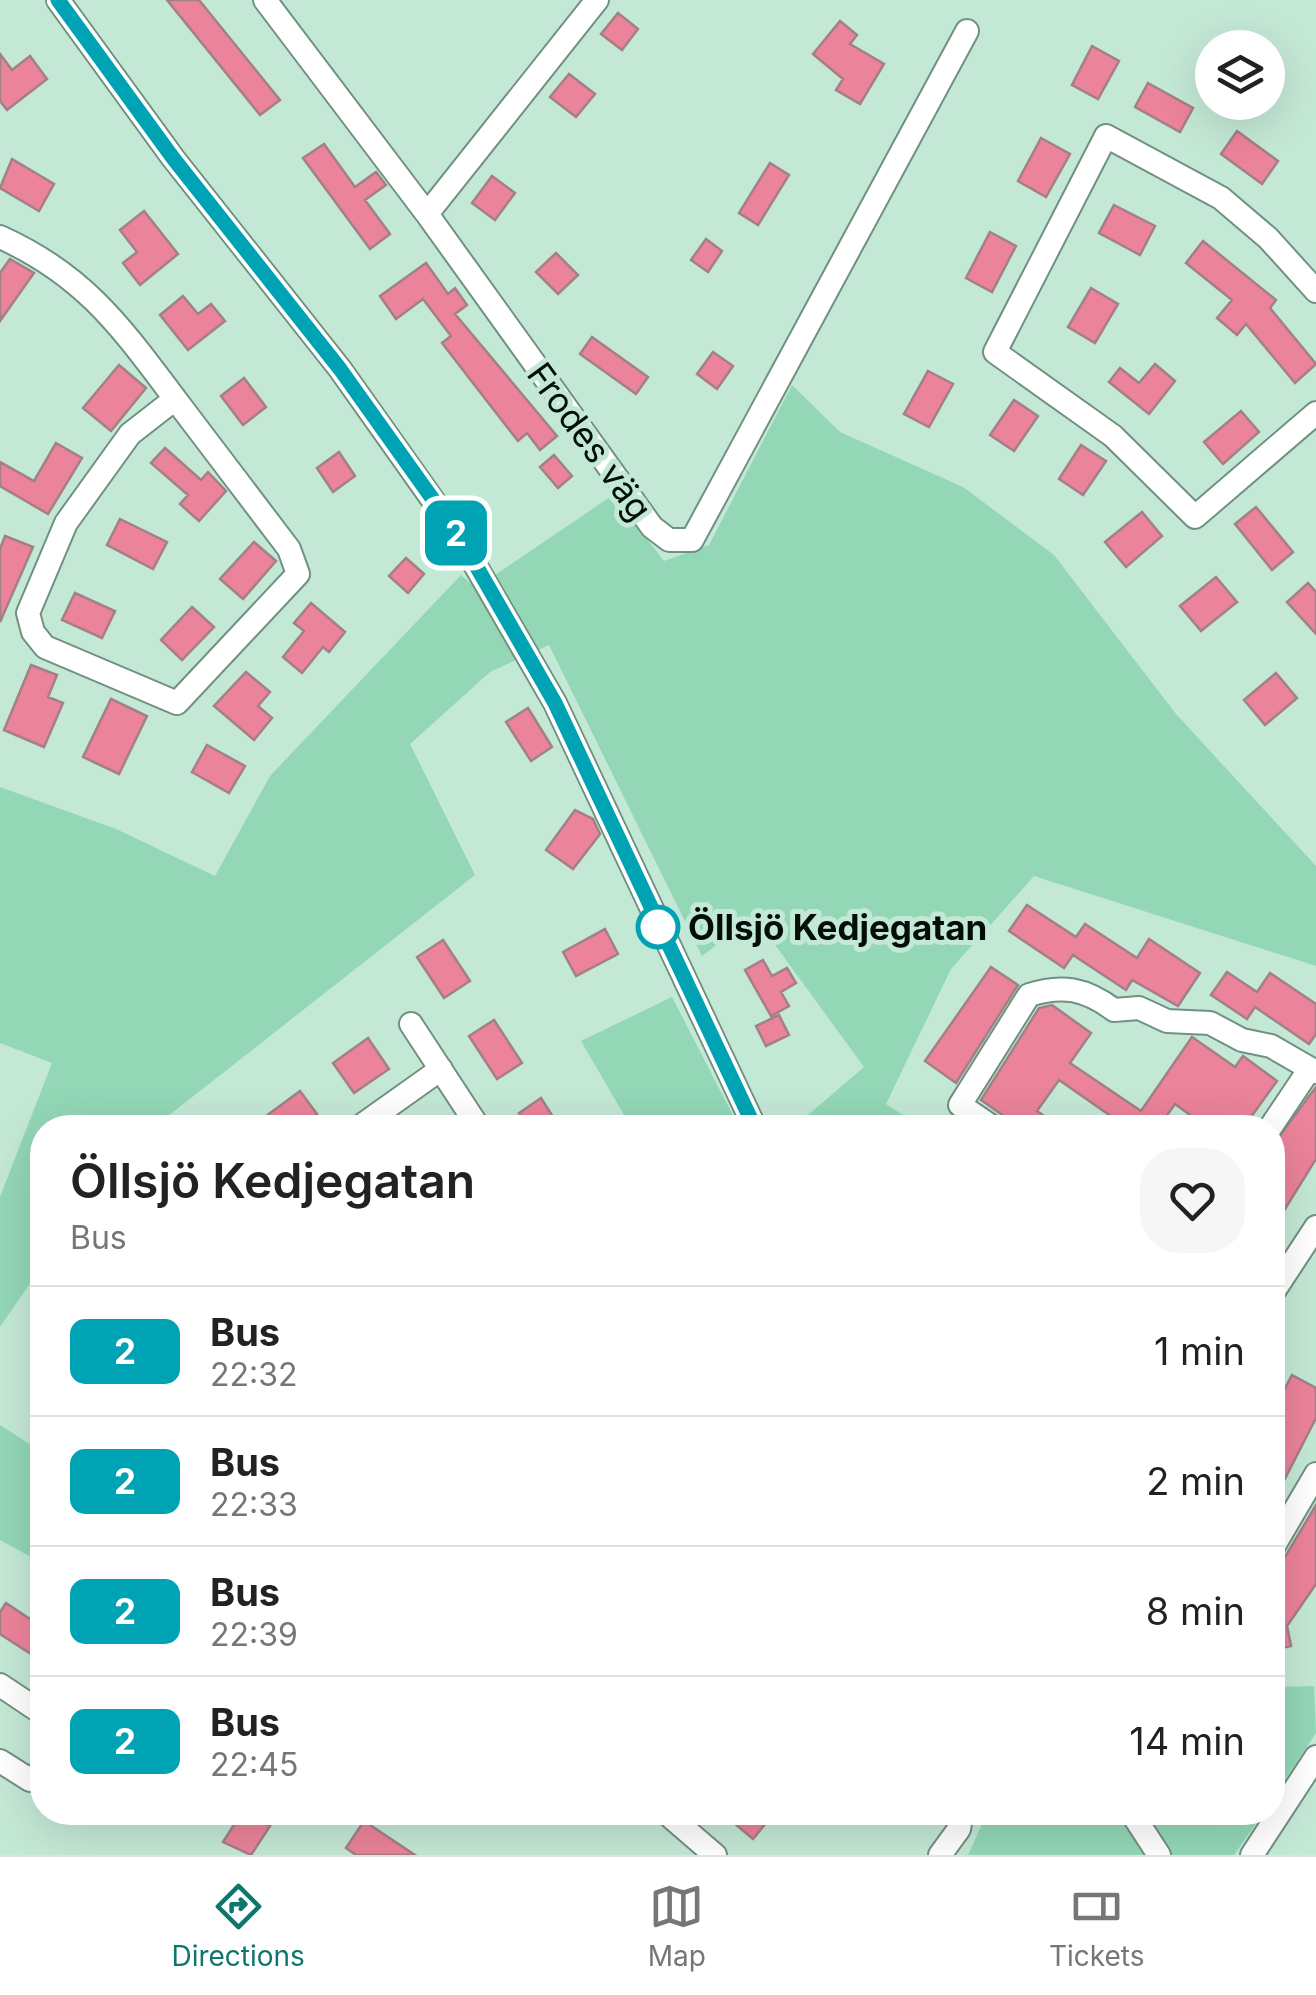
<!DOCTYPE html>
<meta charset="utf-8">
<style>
:root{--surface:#fff;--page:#f6f6f6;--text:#222;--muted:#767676;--line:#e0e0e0;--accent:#0f766e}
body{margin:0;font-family:Inter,sans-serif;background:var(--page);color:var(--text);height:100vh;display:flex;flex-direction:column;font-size:38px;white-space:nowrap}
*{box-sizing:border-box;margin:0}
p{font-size:32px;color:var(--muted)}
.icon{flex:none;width:55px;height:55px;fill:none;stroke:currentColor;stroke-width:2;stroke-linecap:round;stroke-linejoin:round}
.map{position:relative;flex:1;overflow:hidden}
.panel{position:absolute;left:30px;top:1115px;width:1255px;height:710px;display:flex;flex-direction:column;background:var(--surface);border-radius:40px;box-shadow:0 10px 40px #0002}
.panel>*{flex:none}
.badge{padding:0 20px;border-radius:15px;font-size:35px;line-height:65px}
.buttons{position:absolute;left:1195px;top:30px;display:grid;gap:20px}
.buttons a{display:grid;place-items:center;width:90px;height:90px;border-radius:50%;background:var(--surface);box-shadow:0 10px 40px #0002;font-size:50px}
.map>.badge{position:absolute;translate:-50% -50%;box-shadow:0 0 0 5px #fff}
.round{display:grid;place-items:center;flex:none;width:105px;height:105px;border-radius:40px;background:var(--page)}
.overview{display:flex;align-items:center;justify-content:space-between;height:170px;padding:0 40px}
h1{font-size:48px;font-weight:600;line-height:75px}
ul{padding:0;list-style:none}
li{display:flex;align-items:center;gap:30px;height:130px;padding:0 40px;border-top:2px solid var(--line)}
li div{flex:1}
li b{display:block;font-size:38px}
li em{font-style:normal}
li .badge{min-width:110px;font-weight:700;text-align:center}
.tabs{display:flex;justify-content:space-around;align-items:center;height:140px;border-top:2px solid var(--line);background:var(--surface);font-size:28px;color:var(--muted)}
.tabs a{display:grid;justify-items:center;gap:5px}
.tabs .on{color:var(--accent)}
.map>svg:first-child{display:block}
.green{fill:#93d7b7}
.building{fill:#eb839a;stroke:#a37f86;stroke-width:2.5}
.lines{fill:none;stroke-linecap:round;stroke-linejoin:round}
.minor-casing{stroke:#709181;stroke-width:26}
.minor{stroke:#fff;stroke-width:22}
.line-casing{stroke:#fff;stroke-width:22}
.line{stroke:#00a3b4;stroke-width:15}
.stop-dot{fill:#fff;stroke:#00a3b4;stroke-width:5}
.labels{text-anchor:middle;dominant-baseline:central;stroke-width:10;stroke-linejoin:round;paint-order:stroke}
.street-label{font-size:35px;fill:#030e09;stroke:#c4e8d6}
.stop-label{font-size:35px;font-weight:bold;fill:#030e09;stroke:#c4e8d6;text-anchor:start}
</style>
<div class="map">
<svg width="1316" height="1855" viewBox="0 0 1316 1855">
<rect width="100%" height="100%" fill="#c4e8d6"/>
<path class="green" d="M 792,385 L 840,432 L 963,487 L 1054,555 L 1176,714 L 1316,866 L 1316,966 L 1034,876 L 951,969 L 886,1104 L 921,1127 L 794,1127 L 864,1067 L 754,916 L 702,956 L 549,645 L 490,672 L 410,744 L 475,875 L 154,1127 L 42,1128 L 42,1266 L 0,1327 L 0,1197 L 52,1063 L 0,1043 L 0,787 L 116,829 L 215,876 L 270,776 L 461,575 L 476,588 L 613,495 L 664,561 L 709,545 Z
M 672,997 L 739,1127 L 631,1127 L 581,1041 Z
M 0,1425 L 42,1452 L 42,1563 L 0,1540 Z
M 1314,1686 L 1316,1733 L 1273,1798 L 1273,1687 Z
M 987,1813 L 1263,1813 L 1234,1855 L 968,1855 Z"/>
<path class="building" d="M 167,0 L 199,0 L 280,100 L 260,115 Z
M 618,13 L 638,29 L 622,50 L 601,34 Z
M 840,21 L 857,35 L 850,44 L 884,64 L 860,104 L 836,90 L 843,79 L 813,54 Z
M 1092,46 L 1119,61 L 1098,99 L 1072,85 Z
M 0,54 L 12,70 L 30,56 L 47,79 L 7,110 L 0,101 Z
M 569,74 L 595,94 L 576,117 L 550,97 Z
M 1148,83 L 1193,108 L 1180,132 L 1135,107 Z
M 1237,131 L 1278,161 L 1262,184 L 1221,154 Z
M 1041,138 L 1070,154 L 1046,197 L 1018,181 Z
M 324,144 L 355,187 L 376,172 L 386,185 L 365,200 L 390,234 L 370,249 L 303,158 Z
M 12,159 L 54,184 L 39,211 L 0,188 Z
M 770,163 L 789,175 L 758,225 L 739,213 Z
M 492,176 L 515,193 L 495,220 L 472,203 Z
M 1114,205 L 1155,226 L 1140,255 L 1099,233 Z
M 144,211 L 178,254 L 140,285 L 123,263 L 137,252 L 120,230 Z
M 990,232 L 1016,246 L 992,292 L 966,278 Z
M 706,239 L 722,251 L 708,272 L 691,260 Z
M 1203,241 L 1276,300 L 1270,308 L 1316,364 L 1295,383 L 1246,324 L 1237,335 L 1217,318 L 1232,300 L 1186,263 Z
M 556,253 L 578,275 L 558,294 L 536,272 Z
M 10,259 L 34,273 L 0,321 L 0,273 Z
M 426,263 L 448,294 L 455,288 L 467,305 L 455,314 L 557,436 L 540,450 L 527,433 L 518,441 L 490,405 L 442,343 L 451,336 L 423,299 L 396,319 L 380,296 Z
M 1091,288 L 1118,304 L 1095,343 L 1068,327 Z
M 183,296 L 198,314 L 211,304 L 225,321 L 188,350 L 160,315 Z
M 592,337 L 648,377 L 636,394 L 580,354 Z
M 713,352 L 733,366 L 717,389 L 697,374 Z
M 1155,364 L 1175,381 L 1149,414 L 1109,382 L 1120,368 L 1139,383 Z
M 119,365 L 146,388 L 111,431 L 83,408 Z
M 928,371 L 953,384 L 929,427 L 904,414 Z
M 244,378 L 266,407 L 243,425 L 221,396 Z
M 1014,400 L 1038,416 L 1014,451 L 990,435 Z
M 1241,411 L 1259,432 L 1223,464 L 1204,442 Z
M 56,443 L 82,458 L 48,514 L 0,486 L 0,462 L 34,481 Z
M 1081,445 L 1106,461 L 1083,495 L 1059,479 Z
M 165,448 L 201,480 L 208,472 L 226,491 L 199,521 L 180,504 L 188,495 L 151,463 Z
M 339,452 L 355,476 L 333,492 L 317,468 Z
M 554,455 L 572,476 L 558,488 L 540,467 Z
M 1256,507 L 1293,552 L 1272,570 L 1235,524 Z
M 1142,512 L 1162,536 L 1126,567 L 1105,542 Z
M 120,519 L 167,542 L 153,569 L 107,545 Z
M 5,536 L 33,547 L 0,622 L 0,549 Z
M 254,542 L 276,561 L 243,599 L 220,579 Z
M 406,558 L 424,574 L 408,593 L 389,576 Z
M 1216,577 L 1237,602 L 1201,631 L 1180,606 Z
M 1308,583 L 1316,592 L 1316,634 L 1287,602 Z
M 75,593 L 115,611 L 102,638 L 62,620 Z
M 311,603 L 345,632 L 329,652 L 323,647 L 302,673 L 283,657 L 304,631 L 294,623 Z
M 192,607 L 214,627 L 182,660 L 161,640 Z
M 31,665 L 57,675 L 48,697 L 63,703 L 44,747 L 4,730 Z
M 246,672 L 270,692 L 258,706 L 272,718 L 254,740 L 214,706 Z
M 1276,673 L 1297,698 L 1265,725 L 1244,700 Z
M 111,699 L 147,716 L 119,774 L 83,757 Z
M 528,708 L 552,747 L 531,761 L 506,722 Z
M 207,745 L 245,766 L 229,793 L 192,772 Z
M 575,810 L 593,819 L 600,834 L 573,869 L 546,850 Z
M 1027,905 L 1076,937 L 1085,924 L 1137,958 L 1149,939 L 1200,973 L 1178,1006 L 1132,980 L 1126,990 L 1073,955 L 1064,968 L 1009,931 Z
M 605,929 L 618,954 L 576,976 L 563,952 Z
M 443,940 L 470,981 L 444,998 L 417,957 Z
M 763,960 L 772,976 L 787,968 L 796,983 L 781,992 L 789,1006 L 771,1016 L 745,970 Z
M 991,967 L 1018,985 L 956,1083 L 925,1061 Z
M 1227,972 L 1257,992 L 1270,973 L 1316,1004 L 1316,1034 L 1309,1044 L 1255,1007 L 1247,1019 L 1211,995 Z
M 1052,1005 L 1091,1033 L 1070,1063 L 1141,1111 L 1192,1037 L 1235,1067 L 1243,1056 L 1277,1081 L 1243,1128 L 1208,1128 L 1175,1104 L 1160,1125 L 1164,1128 L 1128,1128 L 1059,1080 L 1037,1111 L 1061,1128 L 1021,1128 L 981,1100 L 1039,1008 Z
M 779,1015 L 789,1035 L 766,1046 L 756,1026 Z
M 494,1020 L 522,1063 L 497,1079 L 469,1036 Z
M 368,1038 L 389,1069 L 354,1093 L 333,1063 Z
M 1316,1087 L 1316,1159 L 1272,1230 L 1272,1146 Z
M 300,1091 L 317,1114 L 298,1128 L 250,1128 Z
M 541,1098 L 560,1128 L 528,1128 L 519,1113 Z
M 1292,1375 L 1316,1388 L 1316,1418 L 1272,1504 L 1272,1413 Z
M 1316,1505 L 1316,1584 L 1287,1626 L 1291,1646 L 1272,1650 L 1272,1567 L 1285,1557 Z
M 6,1603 L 42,1627 L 42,1636 L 31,1654 L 0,1634 L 0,1612 Z
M 242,1812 L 270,1826 L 251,1855 L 223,1842 Z
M 721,1812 L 775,1812 L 753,1839 Z
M 364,1821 L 415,1855 L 356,1855 L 346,1848 Z"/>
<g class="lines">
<g class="minor-casing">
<path id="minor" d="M 58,0 L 173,158 L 340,369 L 459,537 L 555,703 L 755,1128
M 265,0 L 427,214 L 652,527 L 669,540 L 692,540 L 967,31
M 427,214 L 597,0
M 0,237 C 89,277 125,333 182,408 C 218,455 253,502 289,549 L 298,574 L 177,703 L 45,647 L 33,632 L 28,613 L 66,523 L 130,434 L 175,399
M 1316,291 L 1268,238 L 1221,198 L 1106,136 L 995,352 L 1113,436 L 1195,517 L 1316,413
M 411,1024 L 479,1128
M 358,1128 L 441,1069
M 994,1128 L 960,1105 L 1029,995 C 1063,984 1086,989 1114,1010 L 1139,1008 L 1167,1021 L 1210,1023 L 1242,1040 L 1271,1046 L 1316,1072
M 1270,1128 L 1309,1070
M 1272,1294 L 1316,1227
M 1272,1549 L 1316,1474
M 0,1685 L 42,1713
M 0,1761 L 30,1780 L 42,1770
M 665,1812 L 715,1855
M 1131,1812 L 1159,1855
M 940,1855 L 959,1829 L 962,1812
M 1252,1855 L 1316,1757"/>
</g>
<use href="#minor" class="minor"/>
</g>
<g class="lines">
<g class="line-casing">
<path id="line" d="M 58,0 L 173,158 L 340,369 L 459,536 L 555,703 L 755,1128"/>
</g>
<use href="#line" class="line"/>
</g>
<circle class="stop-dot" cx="658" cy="927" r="20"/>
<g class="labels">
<g class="street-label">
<text transform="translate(590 441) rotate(54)">Frodes väg</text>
</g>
<g class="stop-label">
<text x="688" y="927">Öllsjö Kedjegatan</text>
</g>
</g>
</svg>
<div class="buttons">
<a><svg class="icon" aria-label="layers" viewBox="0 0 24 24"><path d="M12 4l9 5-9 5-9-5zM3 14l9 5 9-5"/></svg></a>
</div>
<b class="badge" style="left:456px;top:533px;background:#00a3b4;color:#fff">2</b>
<section class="panel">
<div class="overview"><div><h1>Öllsjö Kedjegatan</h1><p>Bus</p></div><a class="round"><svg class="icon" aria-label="heart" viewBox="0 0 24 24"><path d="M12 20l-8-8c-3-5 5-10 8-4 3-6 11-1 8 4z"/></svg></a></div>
<ul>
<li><span class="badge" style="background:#00a3b4;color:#fff">2</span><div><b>Bus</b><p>22:32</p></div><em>1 min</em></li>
<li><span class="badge" style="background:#00a3b4;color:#fff">2</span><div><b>Bus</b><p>22:33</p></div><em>2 min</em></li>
<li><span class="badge" style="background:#00a3b4;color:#fff">2</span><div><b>Bus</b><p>22:39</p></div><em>8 min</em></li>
<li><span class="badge" style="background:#00a3b4;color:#fff">2</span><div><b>Bus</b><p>22:45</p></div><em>14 min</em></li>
</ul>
</section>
</div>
<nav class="tabs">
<a class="on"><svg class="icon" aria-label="directions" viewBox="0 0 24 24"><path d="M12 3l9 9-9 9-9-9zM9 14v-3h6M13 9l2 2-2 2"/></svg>Directions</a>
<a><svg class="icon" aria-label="map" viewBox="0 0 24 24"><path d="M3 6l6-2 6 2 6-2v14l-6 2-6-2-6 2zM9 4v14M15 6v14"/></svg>Map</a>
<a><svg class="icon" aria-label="tickets" viewBox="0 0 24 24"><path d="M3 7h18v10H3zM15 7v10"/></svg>Tickets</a>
</nav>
